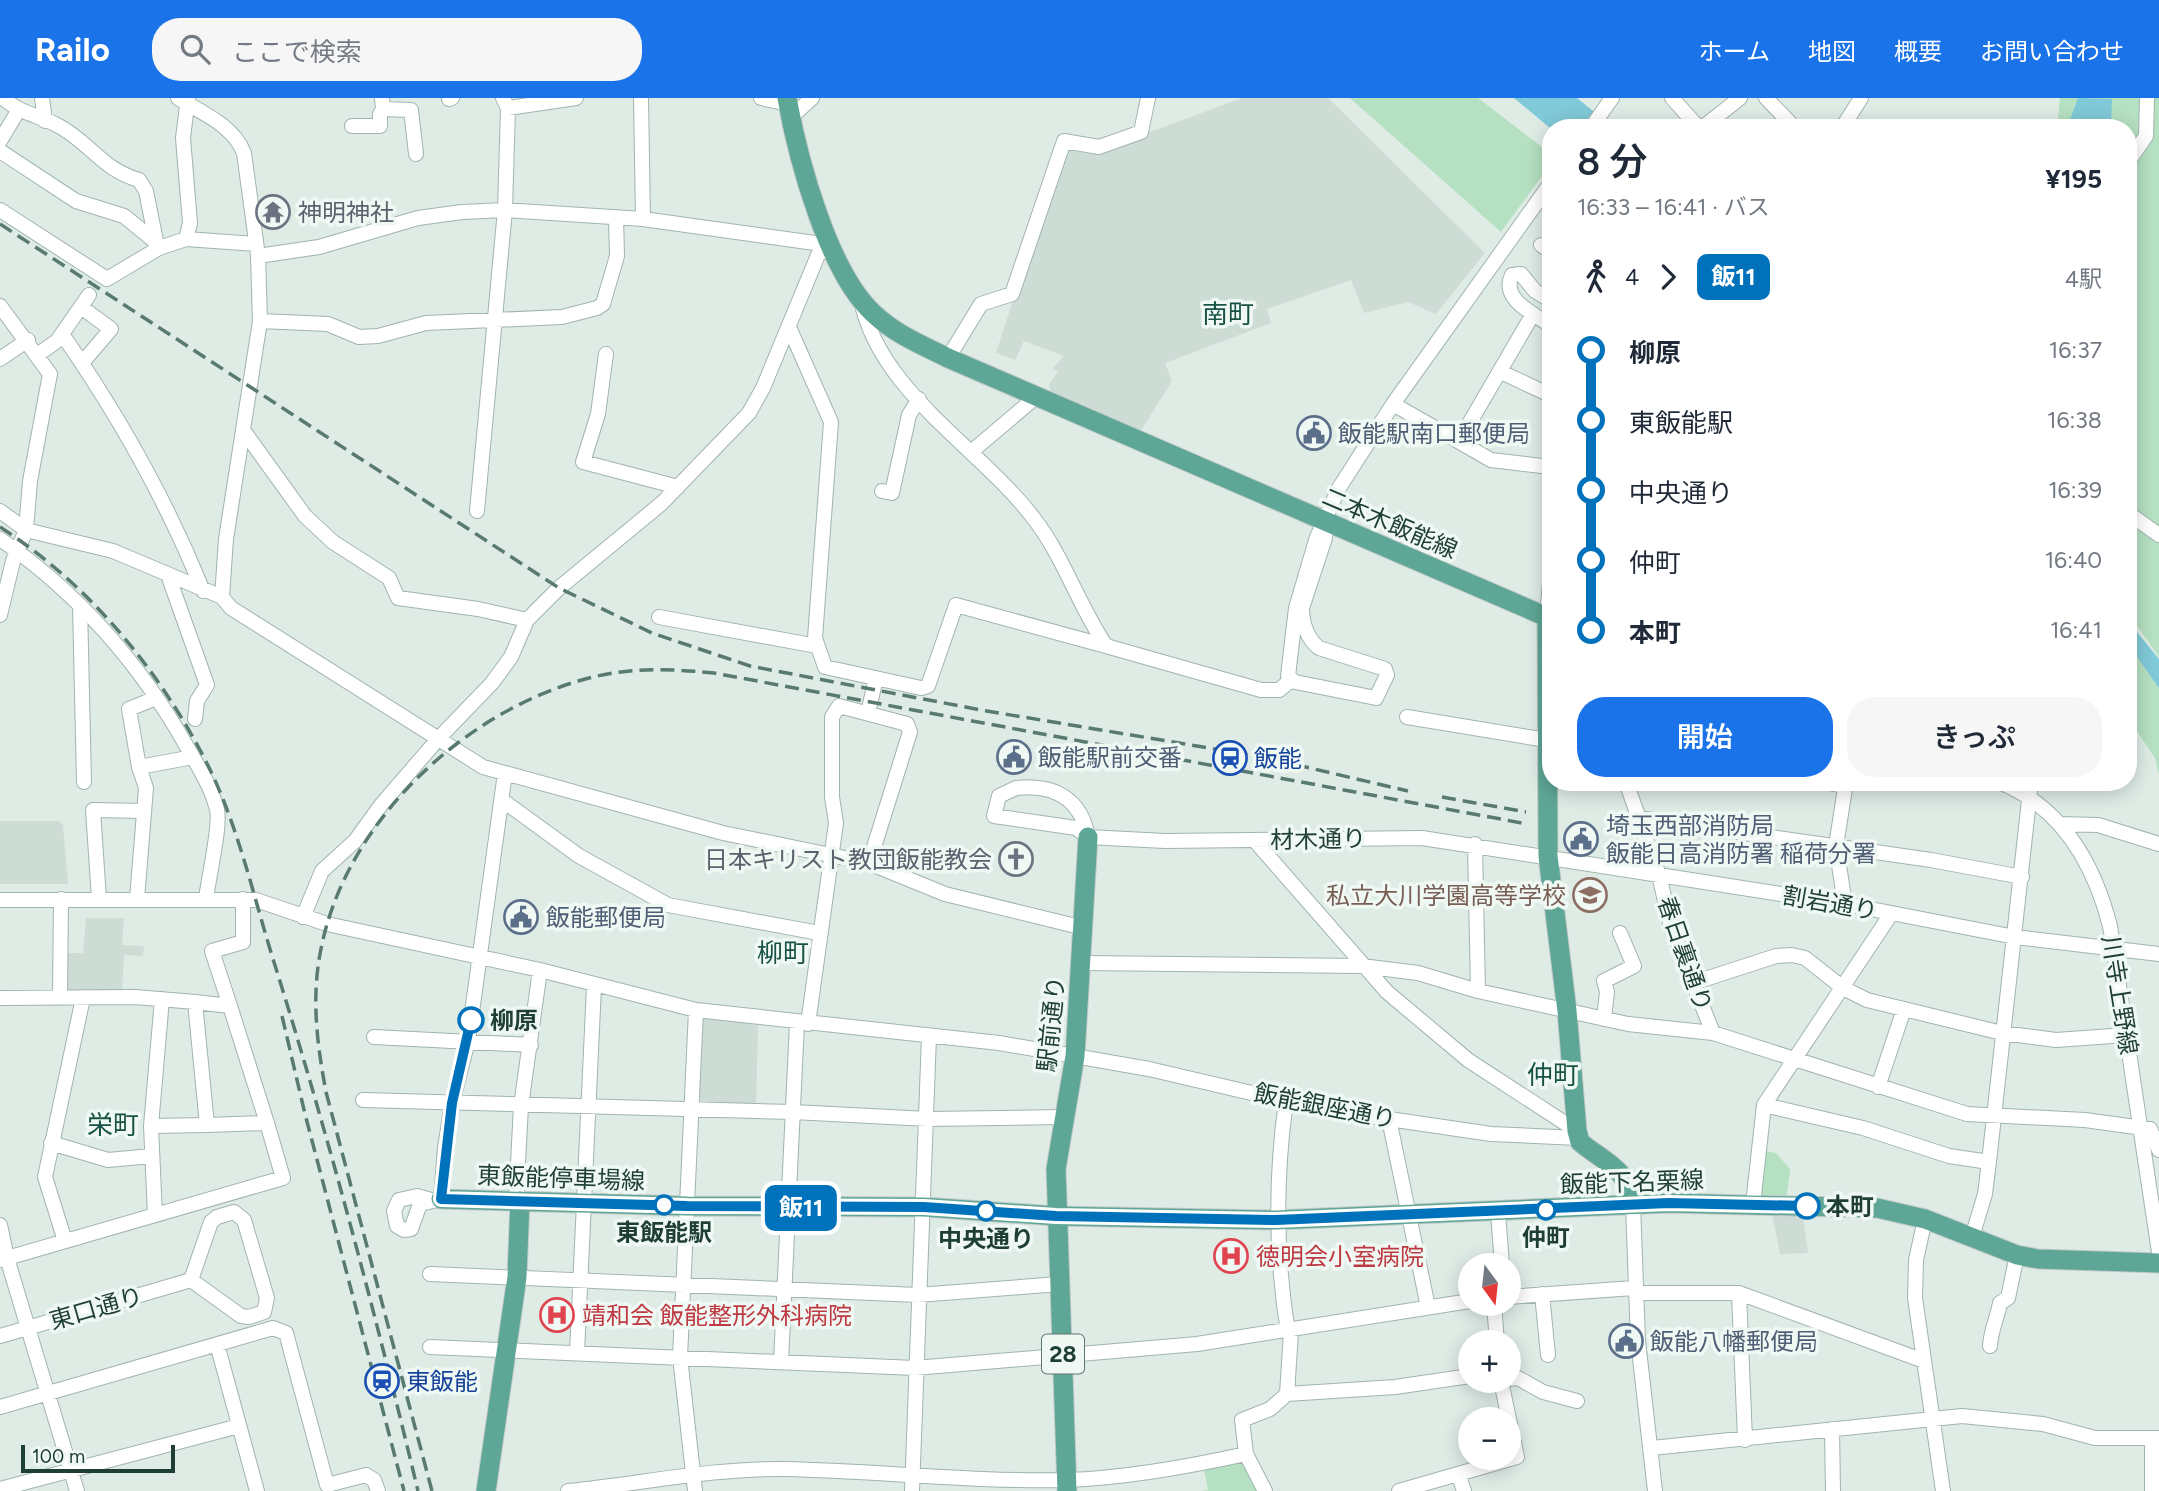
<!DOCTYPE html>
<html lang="ja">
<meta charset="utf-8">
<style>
:root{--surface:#fff;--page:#f6f6f7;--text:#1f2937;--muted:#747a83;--accent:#1a73e8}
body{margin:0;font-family:Figtree,"Noto Sans JP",sans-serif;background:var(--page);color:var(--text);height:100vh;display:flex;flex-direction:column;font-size:26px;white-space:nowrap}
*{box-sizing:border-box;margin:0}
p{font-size:23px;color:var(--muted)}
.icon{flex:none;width:38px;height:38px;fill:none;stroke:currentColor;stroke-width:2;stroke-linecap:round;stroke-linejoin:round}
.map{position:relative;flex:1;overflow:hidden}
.side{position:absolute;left:1542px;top:21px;width:595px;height:672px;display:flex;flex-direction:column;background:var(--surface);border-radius:28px;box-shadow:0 4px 18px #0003}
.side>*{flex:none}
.badge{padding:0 14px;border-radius:10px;font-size:24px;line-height:46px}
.needle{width:46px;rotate:165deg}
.fabs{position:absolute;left:1458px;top:1155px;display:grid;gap:14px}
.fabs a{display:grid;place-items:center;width:63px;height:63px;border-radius:50%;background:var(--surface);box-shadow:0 4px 18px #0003;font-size:35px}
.scale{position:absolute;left:21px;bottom:18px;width:154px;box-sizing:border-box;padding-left:7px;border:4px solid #1e3e36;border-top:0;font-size:19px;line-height:24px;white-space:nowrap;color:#1e3e36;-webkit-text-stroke:5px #f0f8f4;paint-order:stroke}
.map>.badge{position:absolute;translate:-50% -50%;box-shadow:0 0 0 4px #fff}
.legs{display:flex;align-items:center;gap:10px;height:77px;padding:0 35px;font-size:23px}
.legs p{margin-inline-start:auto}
.head{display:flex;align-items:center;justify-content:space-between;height:119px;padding:0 35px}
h1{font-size:38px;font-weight:600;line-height:52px}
.button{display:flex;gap:14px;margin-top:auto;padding:14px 35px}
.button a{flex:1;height:80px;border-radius:28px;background:var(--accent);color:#fff;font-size:28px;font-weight:600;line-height:80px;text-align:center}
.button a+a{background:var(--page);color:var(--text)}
ul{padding:0 35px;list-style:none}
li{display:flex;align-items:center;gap:24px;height:70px;font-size:26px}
li i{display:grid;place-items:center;width:10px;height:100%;margin:0 9px;background:currentColor}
li i::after{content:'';width:18px;height:18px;margin:-9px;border:5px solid;border-radius:50%;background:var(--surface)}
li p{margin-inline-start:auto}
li:first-child i{background:linear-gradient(#0000 50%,currentColor 0)}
li:last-child i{background:linear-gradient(currentColor 50%,#0000 0)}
header{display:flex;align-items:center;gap:42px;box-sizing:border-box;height:98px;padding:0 35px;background:var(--accent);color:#fff}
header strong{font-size:33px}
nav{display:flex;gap:38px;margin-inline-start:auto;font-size:24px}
.search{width:490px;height:63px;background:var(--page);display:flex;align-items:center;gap:18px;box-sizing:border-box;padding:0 24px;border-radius:28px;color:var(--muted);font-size:26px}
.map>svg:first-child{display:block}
.built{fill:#cddcd5}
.green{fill:#b5e0c1}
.water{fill:#80c9d8}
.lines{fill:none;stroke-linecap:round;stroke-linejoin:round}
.minor-casing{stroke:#a1b4ae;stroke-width:16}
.major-casing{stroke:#c0c9c7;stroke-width:21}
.minor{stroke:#fff;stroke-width:14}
.major{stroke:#5ea695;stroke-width:19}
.rail{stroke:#587a71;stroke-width:3.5;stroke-dasharray:14 7;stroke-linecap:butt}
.line-1-casing{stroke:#fff;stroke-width:16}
.line-1{stroke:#0072bc;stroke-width:10}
.stop-1-dot{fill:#fff;stroke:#0072bc;stroke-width:3.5}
.labels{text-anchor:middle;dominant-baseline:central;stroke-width:7;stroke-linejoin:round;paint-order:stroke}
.shield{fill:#f0f8f4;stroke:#5d766f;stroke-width:2}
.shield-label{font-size:23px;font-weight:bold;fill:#1e3e36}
.worship-label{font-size:24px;fill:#5b616d;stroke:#f0f8f4;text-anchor:start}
.service-label{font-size:24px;fill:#4e5e75;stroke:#f0f8f4;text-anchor:start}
.street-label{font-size:24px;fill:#1e3e36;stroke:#f0f8f4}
.transit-label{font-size:24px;fill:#164399;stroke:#f0f8f4;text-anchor:start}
.education-label{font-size:24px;fill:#785e54;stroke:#f0f8f4;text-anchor:end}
.stop-label{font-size:24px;font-weight:bold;fill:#1e3e36;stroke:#f0f8f4}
.health-label{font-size:24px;fill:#be3a42;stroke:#f0f8f4;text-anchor:start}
.neighbourhood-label{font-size:26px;fill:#185245;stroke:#f0f8f4}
</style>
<header>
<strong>Railo</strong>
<div class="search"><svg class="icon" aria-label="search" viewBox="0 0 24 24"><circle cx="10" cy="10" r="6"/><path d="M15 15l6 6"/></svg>ここで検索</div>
<nav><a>ホーム</a><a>地図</a><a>概要</a><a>お問い合わせ</a></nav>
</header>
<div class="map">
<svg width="2159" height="1393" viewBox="0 0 2159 1393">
<rect width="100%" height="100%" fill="#dfece6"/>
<path class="built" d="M 1242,0 L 1328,0 L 1485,155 L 1436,216 L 1408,204 L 1364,215 L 1351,182 L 1267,211 L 1271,225 L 1165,265 L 1172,283 L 1140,334 L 1051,295 L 1049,286 L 1058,274 L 1053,270 L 1064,258 L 1024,243 L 1015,262 L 996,255 L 1062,51 L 1090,56 Z
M 0,723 L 59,723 L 63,727 L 68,786 L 0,786 Z
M 86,820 L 124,820 L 122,847 L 144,848 L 143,858 L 124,857 L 122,894 L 68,895 L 65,892 L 65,855 L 83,855 Z
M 700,919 L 758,927 L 756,1010 L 696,1010 Z
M 1771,1111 L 1802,1111 L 1808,1155 L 1780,1156 Z"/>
<path class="green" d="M 1350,0 L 1478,0 L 1550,55 L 1550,67 L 1501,134 Z
M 2060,0 L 2142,0 L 2151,26 L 2154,0 L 2159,0 L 2159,559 L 2136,526 L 2134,505 L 2128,496 L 2128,30 L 2057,30 Z
M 2128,546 L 2159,584 L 2159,676 L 2155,660 L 2128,620 Z
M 1762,1052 L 1776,1055 L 1790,1071 L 1787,1097 L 1760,1097 Z
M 1246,1356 L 1265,1393 L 1201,1393 L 1208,1392 L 1203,1366 Z"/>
<path class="water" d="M 1514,0 L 1577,0 L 1614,30 L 1550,30 Z
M 2078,0 L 2112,1 L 2111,30 L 2067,30 Z
M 2128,523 L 2159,561 L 2159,590 L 2128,546 Z"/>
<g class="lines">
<g class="minor-casing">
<path id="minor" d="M 3,0 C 20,15 37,17 57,27 C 90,44 101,71 139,82 L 146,93 L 156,143
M 42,0 L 45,23
M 178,0 C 202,15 233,27 244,55 L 258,158 L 260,223 L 226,441 L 222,499
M 188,0 L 183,40 L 190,125 L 186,141 L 256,146
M 382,0 L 383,11 L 411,12 L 416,56
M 503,0 L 508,10 L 576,0
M 641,0 L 643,121
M 761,0 L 788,6
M 1672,0 L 1699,30
M 1766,0 L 1795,30
M 449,1 L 452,0
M 791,19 L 812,0
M 352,28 L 380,28 L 380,16 L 383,11
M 1591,30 L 1612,0
M 1702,30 L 1740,0
M 1842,30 L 1861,0
M 0,43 L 18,13
M 0,53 L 76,103 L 124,118 L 157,145
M 2128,64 L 2146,38 L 2147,0
M 0,112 L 107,181 L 159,150 L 186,141
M 1541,147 L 1550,153
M 258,158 L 319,149 L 418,120 L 462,114 L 505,112 L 643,121 L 829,147
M 861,202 C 879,294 981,350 1035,422 C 1064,460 1079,508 1106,548 L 1261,592 L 1279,592 L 1291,582
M 1550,202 L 1535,193 L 1521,176 L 1512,177 C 1500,201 1534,216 1550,227
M 0,208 L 50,276 L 30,383 L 26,432 L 13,463 L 0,517
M 81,209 L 111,231 L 82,265
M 260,223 L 328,226 L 359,239 L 378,238 L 426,225 L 562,219 L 597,210 L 603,206 L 617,158 L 616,119
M 789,229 L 831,324 L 815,540 L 825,569 L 921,590 L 928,588 L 956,507 L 1106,548
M 62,236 C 119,318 166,401 203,493
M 606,256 L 598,316 L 583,364 L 678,389
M 37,257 L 57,243 L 89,197
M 948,260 L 981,206 L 1012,196 L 1064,43 L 1099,49 L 1141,34 L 1148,0
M 0,261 L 28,242
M 1501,274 L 1550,297
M 1393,306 L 1491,362 L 1550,369
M 243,332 L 305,418 L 333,444 L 389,480 L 398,500 L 478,511 L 527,522
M 1459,343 L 1533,216
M 971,354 L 1036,299
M 882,393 L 892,395 L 909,317 L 919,301
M 0,413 L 26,432 L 113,453 L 222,499 L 231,510 L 483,669 L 723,735 L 869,765 L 945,796 L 1084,830
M 477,413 L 505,112 L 508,10
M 2128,415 L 2159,437
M 1325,424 L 1325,440 L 1302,510 C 1302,524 1307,541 1319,550 L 1385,571 L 1387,577 L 1376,600 L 1295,584 L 1288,578 L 1296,510 L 1317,439 L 1339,390 L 1393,306 L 1550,86
M 0,441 C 78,495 141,567 187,649 C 198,668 212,690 217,712 C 221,727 208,782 206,801
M 168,477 L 207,587 L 197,603 L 195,621
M 1550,484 L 1547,519 L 1550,520
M 80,507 L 84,684
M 659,519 L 817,548
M 868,615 L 876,580
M 1407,619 L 1546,642
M 139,669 L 193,659
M 1626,684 L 1659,777 L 1671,829 L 1713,935
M 1823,684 L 1845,688
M 1999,684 C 2062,709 2094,766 2110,828 L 2159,1154
M 1016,690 C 1054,686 1081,700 1088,739 L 1076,730 L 994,718 L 999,698 Z
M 502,702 L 579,758 L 668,807 L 819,835
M 1639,720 L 1931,762 L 2022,779
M 2059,726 L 2098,727 L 2159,746
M 1088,739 L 1165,743 L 1422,740 L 1845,806 L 2015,839 L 2159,856
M 1255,743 L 1387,894 L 1468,962 L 1577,1033
M 1475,746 L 1478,893
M 99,801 L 93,712 L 144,713
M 137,801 L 146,690 L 139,669 L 129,611 L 156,600
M 0,802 L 256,802 L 327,826 L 540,872 L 696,912 L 999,945 L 1149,971 L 1286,1003 L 1389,1021 L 1491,1036 L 1578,1040
M 1845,806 L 1836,748 L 1846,684
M 303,819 L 322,773 L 355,743 L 381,707 L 438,641 L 492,585 L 511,559 L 527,522 L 559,490 L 662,405 L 749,315 L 763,290 L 818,157 L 829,147
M 1082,865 L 1362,868 L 1418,875 L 1478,893 L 1628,926 L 1713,935 L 1967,1016 L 2085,1022 L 2150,1031 L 2159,1052
M 1693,885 L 1776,858 L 1792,857 L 1805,860 L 1843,890 L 1867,902 L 2002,935 L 2056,942 L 2126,937
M 60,899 L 61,801
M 0,900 L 135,899 L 195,904
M 230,908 L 267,1025
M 1604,921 L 1607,894 L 1604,883 L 1634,868 L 1620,835
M 808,926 L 836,725 L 832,699 L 832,619 L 839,608 L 907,626 L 910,634 L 869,765
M 374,939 L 531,947
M 1878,989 L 1904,911
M 363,1002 L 793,1014 L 928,1021 L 1063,1019
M 1286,1003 C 1275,1082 1275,1155 1288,1234
M 1764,1007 L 1863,1030 L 1949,1058 L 1989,1064
M 1389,1021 L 1428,1209
M 151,1028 L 207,1027
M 51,1045 L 108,1062 L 152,1058
M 431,1102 L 417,1098 L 399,1102 L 394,1113 L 397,1128 L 404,1132 L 411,1131 L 420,1106 L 441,1101 L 445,1050 L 452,1005 L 468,943 L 505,675
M 516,1103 L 521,1008 L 540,872
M 1633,1106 L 1638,1243 L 1655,1393
M 1753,1106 L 1764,1007 L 1891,816
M 234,1114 L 244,1122 L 267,1200 L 264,1214 L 249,1219 L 241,1218 L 191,1182 L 211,1124 L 217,1119 Z
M 1498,1115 L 1502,1167
M 155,1117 L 151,1028 L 162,901
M 1925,1121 L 1916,1162 L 1915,1200 L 1943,1393
M 0,1127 L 7,1160 L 77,1393
M 1972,1139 L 1985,1096 L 1989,1064 L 2031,684
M 65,1143 L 45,1079 L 83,900
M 0,1162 L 283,1080 L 267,1025 L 207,1027 L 195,904 L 230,908 L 212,853 L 243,844 L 243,801
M 430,1176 L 918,1197 L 1059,1186
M 1635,1195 L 1739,1195 L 1924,1263
M 1739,1195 L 1745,1342
M 1542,1196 L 1548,1257
M 1508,1199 L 1634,1190
M 1494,1206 L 1497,1244
M 0,1238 L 191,1182
M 217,1246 L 257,1393
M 1990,1248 C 1991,1231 1997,1221 2000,1205 L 2008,1200 L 2017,1157
M 430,1249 L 915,1270 L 1197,1246 L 1470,1203
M 577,1255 L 594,888
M 781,1264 L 797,925
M 1508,1281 L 1518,1280 L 1543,1294 L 1577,1303
M 1287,1296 L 1291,1234
M 0,1309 L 273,1230 L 286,1235 L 327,1387 L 366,1377 L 374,1382 L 378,1393
M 1832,1331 L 1833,1393
M 1652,1350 L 1962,1318 L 2043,1326 L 2095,1340 L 2159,1340
M 1459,1378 L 1464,1393
M 0,1391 L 239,1328
M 568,1393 C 640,1386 711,1370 785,1371 C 878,1373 972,1384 1067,1382 C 1127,1380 1187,1369 1246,1356
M 695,1393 L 680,1259 L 696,912
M 912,1393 L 929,938
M 1265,1393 L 1246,1356 L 1242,1322 L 1270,1311 L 1287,1296 L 1395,1289 L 1470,1278
M 1399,1393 L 1517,1359 L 1501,1283
M 2152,1393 L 2152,1340"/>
</g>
<g class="major-casing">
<path id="major" d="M 787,0 C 798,61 828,174 874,216 C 895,236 922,247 948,260 L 1547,519 L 1548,758 L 1567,913 L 1577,1033 L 1580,1044 C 1604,1064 1629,1071 1633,1106
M 441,1101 L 687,1108 L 924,1109 L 1056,1118 L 1276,1122 L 1669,1105 L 1877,1110 L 1925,1121 L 2017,1157 L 2038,1161 L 2159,1165
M 486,1393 L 517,1179 L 520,1103
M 1067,1393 L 1056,1071 L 1075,958 L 1088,739"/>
</g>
<use href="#minor" class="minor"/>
<use href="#major" class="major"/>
<path class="rail" d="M 0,126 L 559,490 L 652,535 L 750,568 L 981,612 L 1263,659 L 1408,693
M 0,429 C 85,484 152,563 200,652 C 236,718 251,790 273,861 C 328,1036 375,1214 418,1393
M 1442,699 L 1526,714
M 282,918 L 305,1016 L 404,1393
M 432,1393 L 326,994 C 317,946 311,899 321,851 C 346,722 467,610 593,579 C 633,569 673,571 714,575 L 1522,725"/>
</g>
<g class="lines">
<g class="line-1-casing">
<path id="line-1" d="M 471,922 L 452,1005 L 441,1101 L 687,1108 L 924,1109 L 1056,1118 L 1276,1122 L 1669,1105 L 1807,1108"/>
</g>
<use href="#line-1" class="line-1"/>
</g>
<defs>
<g id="temple-ring" transform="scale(1.75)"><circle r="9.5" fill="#f0f8f4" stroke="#6b7280" stroke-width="1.5"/><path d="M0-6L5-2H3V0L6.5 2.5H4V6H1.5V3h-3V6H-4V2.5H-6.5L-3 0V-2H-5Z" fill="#6b7280"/></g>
<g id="civic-ring" transform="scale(1.75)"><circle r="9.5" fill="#f0f8f4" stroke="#5c6f8a" stroke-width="1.5"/><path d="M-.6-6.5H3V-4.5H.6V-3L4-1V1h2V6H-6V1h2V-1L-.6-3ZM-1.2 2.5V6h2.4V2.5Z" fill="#5c6f8a"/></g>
<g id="station-ring" transform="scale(1.75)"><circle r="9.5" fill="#f0f8f4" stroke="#1a4fb4" stroke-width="1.5"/><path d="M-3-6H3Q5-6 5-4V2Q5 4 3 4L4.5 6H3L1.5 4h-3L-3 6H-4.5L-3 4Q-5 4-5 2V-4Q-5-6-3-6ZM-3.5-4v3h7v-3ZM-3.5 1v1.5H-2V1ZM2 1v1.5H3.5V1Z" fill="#1a4fb4"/></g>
<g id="church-ring" transform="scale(1.75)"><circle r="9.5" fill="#f0f8f4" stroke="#6b7280" stroke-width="1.5"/><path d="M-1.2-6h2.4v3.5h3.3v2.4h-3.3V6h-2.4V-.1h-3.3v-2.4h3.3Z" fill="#6b7280"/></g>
<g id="school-ring" transform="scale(1.75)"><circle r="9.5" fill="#f0f8f4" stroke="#8d6e63" stroke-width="1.5"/><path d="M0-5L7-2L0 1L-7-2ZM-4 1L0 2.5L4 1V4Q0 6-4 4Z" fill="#8d6e63"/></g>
<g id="hospital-ring" transform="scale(1.75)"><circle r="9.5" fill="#f0f8f4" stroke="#e0444e" stroke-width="1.5"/><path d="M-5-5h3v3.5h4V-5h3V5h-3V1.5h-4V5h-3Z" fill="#e0444e"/></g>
</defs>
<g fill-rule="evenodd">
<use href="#temple-ring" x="273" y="114"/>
<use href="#civic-ring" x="1314" y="335"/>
<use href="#civic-ring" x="1014" y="659"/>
<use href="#station-ring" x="1230" y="660"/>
<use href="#civic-ring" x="1581" y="741"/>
<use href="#church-ring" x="1016" y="761"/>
<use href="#school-ring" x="1590" y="797"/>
<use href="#civic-ring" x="521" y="819"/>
<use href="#hospital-ring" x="1231" y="1158"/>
<use href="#hospital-ring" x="557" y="1217"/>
<use href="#civic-ring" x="1626" y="1243"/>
<use href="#station-ring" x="382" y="1283"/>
</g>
<g class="stop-1-dot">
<circle cx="471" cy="922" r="12"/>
<circle cx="664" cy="1107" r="9"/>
<circle cx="1807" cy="1108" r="12"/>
<circle cx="1546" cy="1112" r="9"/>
<circle cx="986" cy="1113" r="9"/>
</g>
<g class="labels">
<rect class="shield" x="1042" y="1236.5" width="42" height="39" rx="5"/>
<g class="shield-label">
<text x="1063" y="1256">28</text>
</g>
<g class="worship-label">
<text x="298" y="114">神明神社</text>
<text x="992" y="761" text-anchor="end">日本キリスト教団飯能教会</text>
</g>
<g class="service-label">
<text x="1338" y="335">飯能駅南口郵便局</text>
<text x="1038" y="659">飯能駅前交番</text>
<text x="1606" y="727">埼玉西部消防局<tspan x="1606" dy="28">飯能日高消防署 稲荷分署</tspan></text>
<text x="546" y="819">飯能郵便局</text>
<text x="1650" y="1243">飯能八幡郵便局</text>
</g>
<g class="street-label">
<text transform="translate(1390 425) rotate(23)">二本木飯能線</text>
<text transform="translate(1318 741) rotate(-1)">材木通り</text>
<text transform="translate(1830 805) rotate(10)">割岩通り</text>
<text transform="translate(1685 856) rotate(71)">春日裏通り</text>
<text transform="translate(2120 897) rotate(81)">川寺上野線</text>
<text transform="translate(1051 926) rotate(-84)">駅前通り</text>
<text transform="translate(1325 1008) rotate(11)">飯能銀座通り</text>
<text transform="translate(561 1080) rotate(2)">東飯能停車場線</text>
<text transform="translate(1632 1084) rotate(-2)">飯能下名栗線</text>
<text transform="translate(96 1210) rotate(-16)">東口通り</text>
</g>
<g class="transit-label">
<text x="1254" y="660">飯能</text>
<text x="406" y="1283">東飯能</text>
</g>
<g class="education-label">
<text x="1566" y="797">私立大川学園高等学校</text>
</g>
<g class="stop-label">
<text x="490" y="922" text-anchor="start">柳原</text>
<text x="1826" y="1108" text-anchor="start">本町</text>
<text x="664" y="1134">東飯能駅</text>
<text x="1546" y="1139">仲町</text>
<text x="986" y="1140">中央通り</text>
</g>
<g class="health-label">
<text x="1256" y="1158">徳明会小室病院</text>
<text x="582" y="1217">靖和会 飯能整形外科病院</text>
</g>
<g class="neighbourhood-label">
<text x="1228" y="216">南町</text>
<text x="783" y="855">柳町</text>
<text x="1553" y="977">仲町</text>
<text x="113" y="1027">栄町</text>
</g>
</g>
</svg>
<div class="fabs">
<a><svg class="needle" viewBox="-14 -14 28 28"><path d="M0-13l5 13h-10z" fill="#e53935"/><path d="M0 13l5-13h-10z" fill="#747a83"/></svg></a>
<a>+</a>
<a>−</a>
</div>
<div class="scale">100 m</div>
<b class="badge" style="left:801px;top:1110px;background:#0072bc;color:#fff">飯11</b>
<section class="side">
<div class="head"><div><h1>8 分</h1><p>16:33 – 16:41 · バス</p></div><b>¥195</b></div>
<div class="legs"><svg class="icon" aria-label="walk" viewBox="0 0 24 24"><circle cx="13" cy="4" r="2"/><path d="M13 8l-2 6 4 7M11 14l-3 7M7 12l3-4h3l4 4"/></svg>4<svg class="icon" aria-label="forward" viewBox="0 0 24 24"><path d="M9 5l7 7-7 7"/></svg><b class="badge" style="background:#0072bc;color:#fff">飯11</b><p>4駅</p></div>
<ul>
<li><i style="color:#0072bc"></i><b>柳原</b><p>16:37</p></li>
<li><i style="color:#0072bc"></i><span>東飯能駅</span><p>16:38</p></li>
<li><i style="color:#0072bc"></i><span>中央通り</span><p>16:39</p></li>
<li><i style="color:#0072bc"></i><span>仲町</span><p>16:40</p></li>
<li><i style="color:#0072bc"></i><b>本町</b><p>16:41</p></li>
</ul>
<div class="button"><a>開始</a><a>きっぷ</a></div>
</section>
</div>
